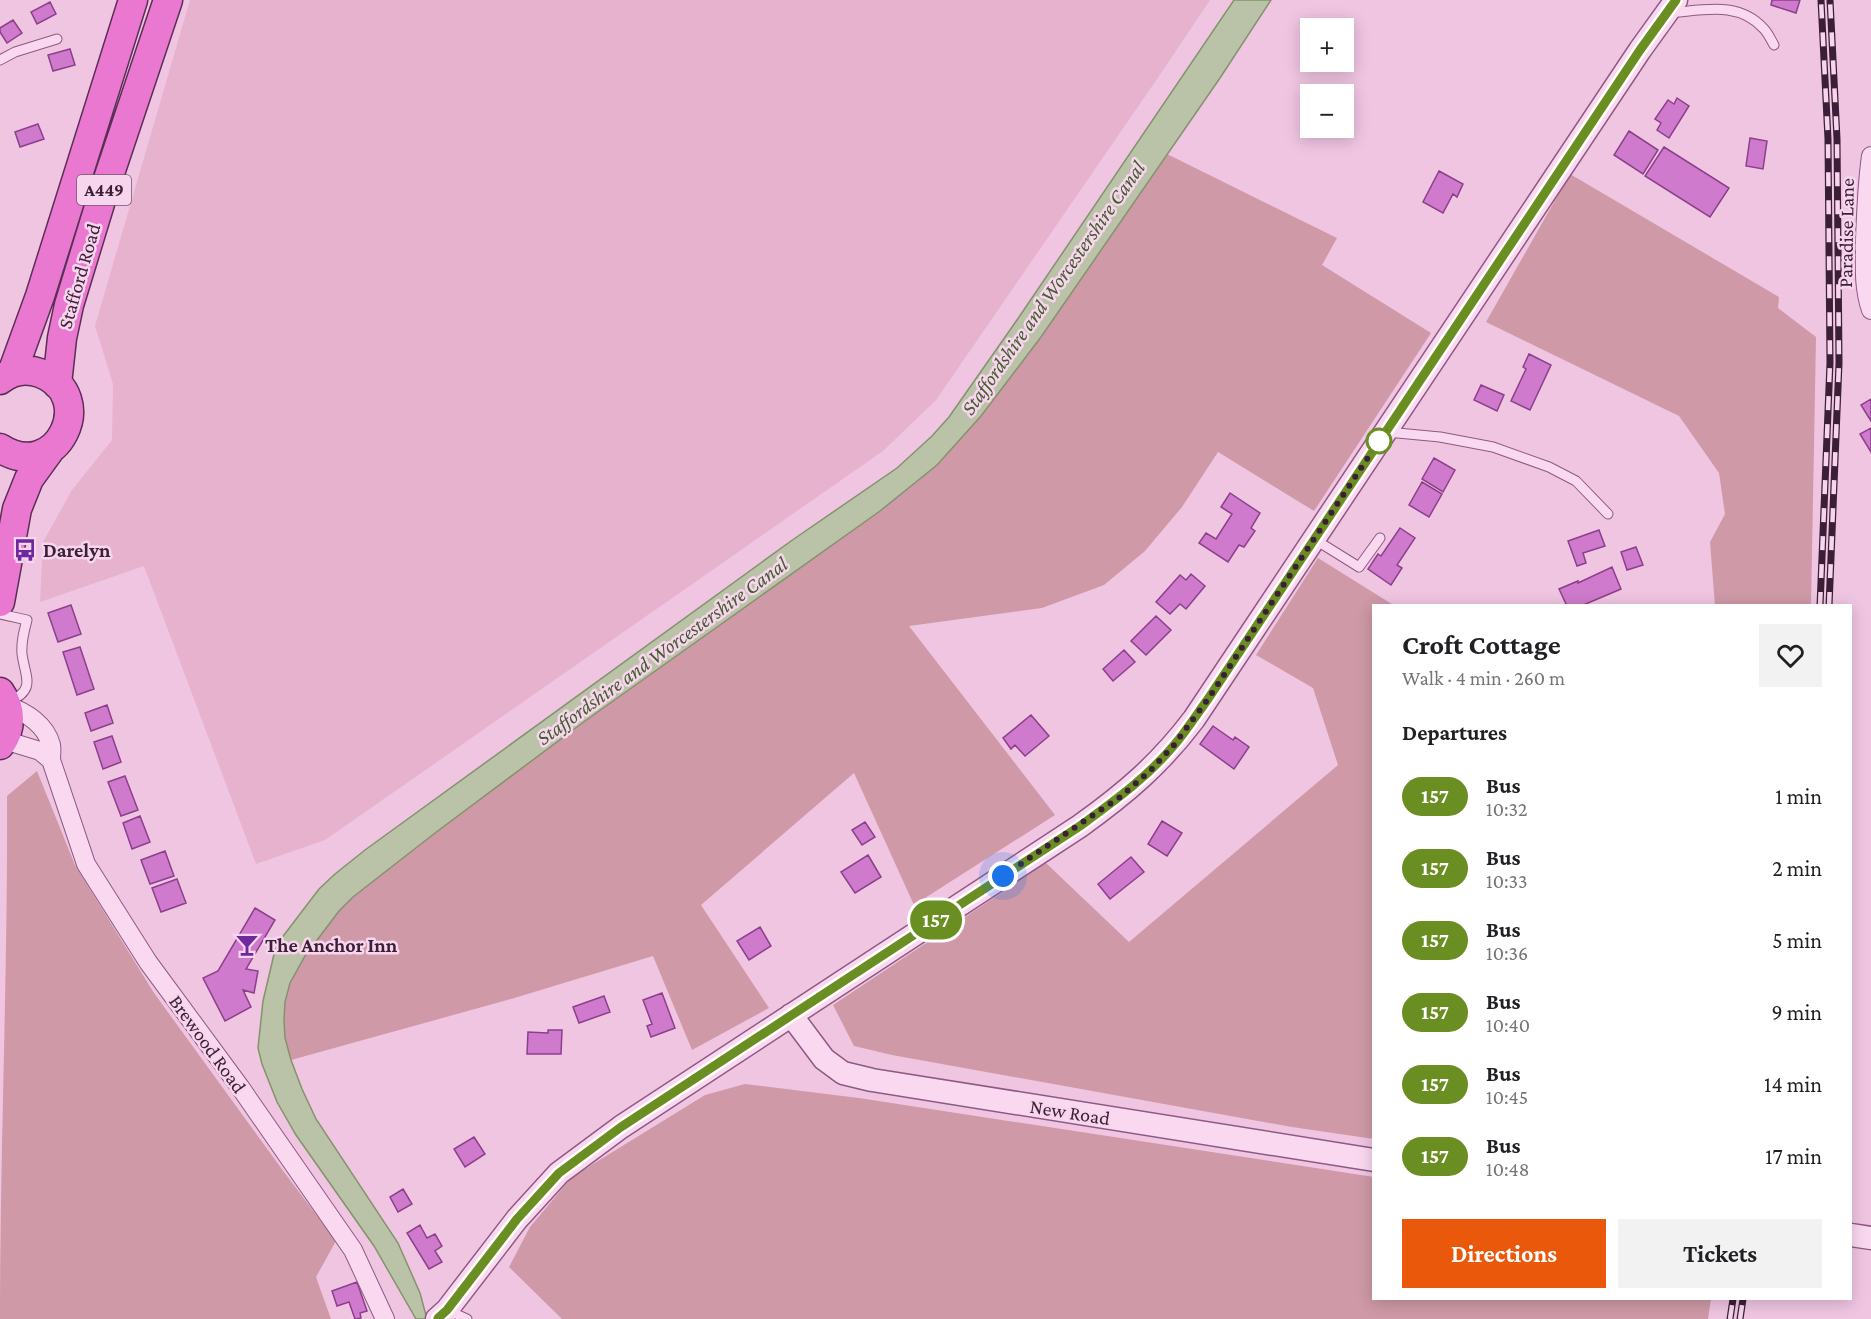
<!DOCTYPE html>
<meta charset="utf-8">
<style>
:root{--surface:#fff;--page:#f2f2f2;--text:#202124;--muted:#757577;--accent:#ea580c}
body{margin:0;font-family:"Crimson Pro",serif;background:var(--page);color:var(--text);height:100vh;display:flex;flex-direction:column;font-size:22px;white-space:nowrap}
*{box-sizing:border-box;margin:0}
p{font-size:20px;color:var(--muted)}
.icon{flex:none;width:33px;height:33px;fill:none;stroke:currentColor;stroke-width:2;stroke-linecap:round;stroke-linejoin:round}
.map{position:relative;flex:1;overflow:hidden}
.sheet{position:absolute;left:1372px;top:604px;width:480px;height:696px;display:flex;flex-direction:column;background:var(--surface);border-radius:0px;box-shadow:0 3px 15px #0003}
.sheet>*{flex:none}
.badge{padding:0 12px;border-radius:20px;font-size:21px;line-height:39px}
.tools{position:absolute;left:1300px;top:18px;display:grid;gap:12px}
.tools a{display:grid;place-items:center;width:54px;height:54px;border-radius:0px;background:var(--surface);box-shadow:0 3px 15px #0003;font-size:30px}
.you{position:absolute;width:30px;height:30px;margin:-15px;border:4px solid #fff;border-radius:50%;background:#1a73e8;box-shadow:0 0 0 9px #1a73e833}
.map>.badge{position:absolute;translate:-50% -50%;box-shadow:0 0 0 3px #fff}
h2{padding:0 30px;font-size:22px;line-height:54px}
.round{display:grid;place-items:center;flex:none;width:63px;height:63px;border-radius:0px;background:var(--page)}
.overview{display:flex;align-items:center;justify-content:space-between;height:102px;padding:0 30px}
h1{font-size:28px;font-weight:700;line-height:45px}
.action{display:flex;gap:12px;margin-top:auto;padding:12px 30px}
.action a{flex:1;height:69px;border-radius:0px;background:var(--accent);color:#fff;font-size:24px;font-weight:700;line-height:69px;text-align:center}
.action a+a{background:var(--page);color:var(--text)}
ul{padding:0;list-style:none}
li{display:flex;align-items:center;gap:18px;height:72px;padding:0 30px}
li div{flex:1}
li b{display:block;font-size:22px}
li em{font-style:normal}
li .badge{min-width:66px;font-weight:700;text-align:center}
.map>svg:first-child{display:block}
.farmland{fill:#e6b2ce}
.green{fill:#cf99a7}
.water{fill:#bac3a7;stroke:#84926d;stroke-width:1.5}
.building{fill:#cf7acc;stroke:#8c3f8b;stroke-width:1.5}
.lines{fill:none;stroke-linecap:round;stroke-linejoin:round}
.service-casing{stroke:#8c5a84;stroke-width:11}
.minor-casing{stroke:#8c5a84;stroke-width:20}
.tertiary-casing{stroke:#8c5a84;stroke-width:25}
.trunk-casing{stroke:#5a2f56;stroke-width:31}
.service{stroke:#fad9f0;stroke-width:9}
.minor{stroke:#fad9f0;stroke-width:18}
.tertiary{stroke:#fad9f0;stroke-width:22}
.trunk{stroke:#ea78d0;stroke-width:28}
.rail-casing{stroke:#3b1f38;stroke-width:7}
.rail{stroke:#f7d5ec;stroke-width:4.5;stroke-dasharray:14;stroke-linecap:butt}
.line-casing{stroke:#fff;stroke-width:14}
.line{stroke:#6b8e23;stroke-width:9}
.walk{stroke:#3b1f38;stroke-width:6;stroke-dasharray:0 10.8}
.stop-dot{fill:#fff;stroke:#6b8e23;stroke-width:3}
.labels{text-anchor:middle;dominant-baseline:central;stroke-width:5;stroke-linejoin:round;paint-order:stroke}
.shield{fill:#f7d5ec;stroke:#73566e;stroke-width:1.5}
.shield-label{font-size:18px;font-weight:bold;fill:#3b1f38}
.street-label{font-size:20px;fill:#3b1f38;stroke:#f7d5ec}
.poi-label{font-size:20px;font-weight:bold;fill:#3b1f38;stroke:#f7d5ec;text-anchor:start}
.water-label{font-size:21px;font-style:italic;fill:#425c2e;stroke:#f7d5ec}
</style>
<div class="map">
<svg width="1871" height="1319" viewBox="0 0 1871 1319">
<rect width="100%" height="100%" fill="#f0c5e2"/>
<path class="farmland" d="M 190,0 L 1210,0 L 1155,82 L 936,400 L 883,451 L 325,840 L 256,864 L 144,566 L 40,602 L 43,542 L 72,490 L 112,440 L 113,384 L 95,326 Z"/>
<path class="green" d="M 1167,154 L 1337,238 L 1322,265 L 1431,333 L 1314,511 L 1218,452 L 1182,507 L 1145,551 L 1104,585 L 1042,608 L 909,626 L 1055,815 L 914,905 L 854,773 L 701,905 L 769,1008 L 692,1050 L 653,956 L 511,999 L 291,1060 L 285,1038 L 284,1020 L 285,1002 L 290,983 L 305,956 L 321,933 L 339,911 L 353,897 L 435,833 L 585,721 L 880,511 L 937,465 L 981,416 L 1041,337 Z
M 1570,174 L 1779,297 L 1778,308 L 1816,337 L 1811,606 L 1715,606 L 1710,542 L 1725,514 L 1719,473 L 1679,416 L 1486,322 Z
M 1318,558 L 1395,606 L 1374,606 L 1374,1139 L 1292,1127 L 892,1055 L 854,1046 L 833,1005 L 1046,863 L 1129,942 L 1338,765 L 1313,688 L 1256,655 Z
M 37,771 L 75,865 L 154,993 L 284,1172 L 336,1241 L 316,1277 L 331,1319 L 0,1319 C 0,1145 8,970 7,796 Z
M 745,1084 L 859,1098 L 1374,1177 L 1374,1299 L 1711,1299 L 1708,1319 L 562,1319 L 509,1267 L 530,1227 L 572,1177 L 705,1095 Z"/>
<path class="water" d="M 1234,0 L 1271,0 L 1220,78 L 1041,337 L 981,416 L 937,465 L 880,511 L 585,721 L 435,833 L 353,897 L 339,911 L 305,956 L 290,983 L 285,1002 L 284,1020 L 285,1038 L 291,1060 L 302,1089 L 316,1119 L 398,1243 L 420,1293 L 427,1319 L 416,1319 L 374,1246 L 296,1135 L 277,1102 L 262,1064 L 258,1048 L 263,1001 L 275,950 L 284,935 L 319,889 L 335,874 L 365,850 L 791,541 L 897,468 L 932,436 L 949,417 L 1017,320 Z"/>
<path class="building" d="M 1772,0 L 1800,0 L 1796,13 L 1771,5 Z
M 50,2 L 56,14 L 37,24 L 31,12 Z
M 13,20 L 22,33 L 7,43 L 0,32 L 0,28 Z
M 70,49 L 75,65 L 53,71 L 48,55 Z
M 1677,98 L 1689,106 L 1669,138 L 1657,130 L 1661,123 L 1655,119 L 1668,100 L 1674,104 Z
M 38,124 L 44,139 L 20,147 L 15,132 Z
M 1629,131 L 1658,150 L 1643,174 L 1614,155 Z
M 1750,138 L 1767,141 L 1763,169 L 1746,166 Z
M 1664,147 L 1729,188 L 1710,217 L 1645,176 Z
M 1439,171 L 1463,184 L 1457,197 L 1453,194 L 1443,213 L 1423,202 Z
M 1529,354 L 1551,365 L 1530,410 L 1511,401 L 1526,369 L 1523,367 Z
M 1481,385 L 1504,395 L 1497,411 L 1474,400 Z
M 1871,399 L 1871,421 L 1861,405 Z
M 1871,428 L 1871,452 L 1860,434 Z
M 1434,458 L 1455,470 L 1443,492 L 1422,479 Z
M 1422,482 L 1442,494 L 1429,517 L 1409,505 Z
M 1230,493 L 1260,513 L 1251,528 L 1255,531 L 1244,547 L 1239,545 L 1228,562 L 1199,543 L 1206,533 L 1216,539 L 1232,514 L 1221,507 Z
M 1400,528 L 1415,538 L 1397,565 L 1402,568 L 1391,585 L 1368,569 L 1378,554 L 1381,556 Z
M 1599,530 L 1605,546 L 1583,553 L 1586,563 L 1577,566 L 1568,541 Z
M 1636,547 L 1643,565 L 1627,570 L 1621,552 Z
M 1612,567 L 1621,589 L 1581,606 L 1567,606 L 1559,589 L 1578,581 L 1578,583 Z
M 1191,574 L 1205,586 L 1186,609 L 1180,604 L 1170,614 L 1156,602 L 1180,575 L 1186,580 Z
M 71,605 L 81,634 L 58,642 L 48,613 Z
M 1156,616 L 1171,630 L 1146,655 L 1131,641 Z
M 80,647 L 94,689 L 77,695 L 63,652 Z
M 1124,650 L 1135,662 L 1113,681 L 1103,669 Z
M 107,705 L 113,723 L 91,731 L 85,713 Z
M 1031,715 L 1049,736 L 1025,756 L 1015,745 L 1011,749 L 1003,738 Z
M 1213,726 L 1233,740 L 1235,737 L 1249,747 L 1234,769 L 1200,744 Z
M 112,736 L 121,762 L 103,769 L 94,742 Z
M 125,776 L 138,810 L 121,816 L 108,782 Z
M 140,816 L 150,842 L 132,849 L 123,823 Z
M 1162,821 L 1182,833 L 1167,856 L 1148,844 Z
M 865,822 L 875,837 L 862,845 L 852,830 Z
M 165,851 L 174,876 L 150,884 L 141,860 Z
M 868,855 L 881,877 L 855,893 L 841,872 Z
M 1131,857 L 1144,872 L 1110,899 L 1098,884 Z
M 177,879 L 186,903 L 161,912 L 152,888 Z
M 255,908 L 275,920 L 246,969 L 258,971 L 254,993 L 243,990 L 251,1007 L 225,1021 L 203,978 L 218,971 Z
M 760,927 L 771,946 L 749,960 L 737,941 Z
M 662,993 L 675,1028 L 651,1037 L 647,1026 L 652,1024 L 643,1000 Z
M 604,996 L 610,1012 L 579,1023 L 573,1007 Z
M 548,1030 L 562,1030 L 561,1054 L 527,1054 L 528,1032 L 548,1033 Z
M 474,1137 L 485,1154 L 465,1167 L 454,1149 Z
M 403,1189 L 412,1204 L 398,1212 L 390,1197 Z
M 420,1225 L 427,1238 L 435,1234 L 442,1246 L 435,1251 L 442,1262 L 429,1269 L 407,1233 Z
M 357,1282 L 367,1311 L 360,1313 L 361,1318 L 355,1319 L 349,1302 L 337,1306 L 332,1291 Z"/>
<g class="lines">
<g class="service-casing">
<path id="service" d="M 1672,9 L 1679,12 C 1709,9 1741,3 1764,29 C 1768,33 1771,40 1774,45
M 0,60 L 15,52 L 57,39
M 1387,432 L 1440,437 L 1493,447 L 1549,467 L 1576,481 L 1608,514
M 1314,539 L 1359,567 L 1380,538
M 0,614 L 27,620 C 24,631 21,642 22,654 C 25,677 37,690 8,702
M 447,1310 L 467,1319"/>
</g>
<g class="minor-casing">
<path id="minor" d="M 1871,156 C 1867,184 1866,212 1865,240 C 1865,264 1863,287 1871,310
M 8,706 C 26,712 46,725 51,745 C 52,749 51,755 51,760 L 86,864 L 148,962 L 240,1087 L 353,1250 L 385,1319
M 4,740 L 40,751 L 51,760"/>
</g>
<g class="tertiary-casing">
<path id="tertiary" d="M 791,1015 L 824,1059 L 843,1073 L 872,1080 L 1374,1160
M 1851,1235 L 1871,1238
M 437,1319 L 447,1310 L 517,1219 L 559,1173 L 621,1127 L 1080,826 C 1126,793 1160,764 1194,719 L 1640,50 L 1676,0"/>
</g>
<g class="trunk-casing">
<path id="trunk" d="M 12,373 L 40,296 L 133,0
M 0,380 C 11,371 26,368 40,373 C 100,395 57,485 0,448
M 57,384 L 62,338 L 69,305 L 102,197 L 168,0
M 0,602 L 17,509 L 29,479 L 50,450
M 0,692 C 12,709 12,729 0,745"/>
</g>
<use href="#service" class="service"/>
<use href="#minor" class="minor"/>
<use href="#tertiary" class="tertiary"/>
<use href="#trunk" class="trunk"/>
<g class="rail-casing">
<path id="rail" d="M 1820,606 L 1830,363 L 1828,139 L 1821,0
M 1829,606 L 1839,363 L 1837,139 L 1830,0
M 1730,1319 L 1733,1299
M 1740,1319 L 1743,1299"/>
</g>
<use href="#rail" class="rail"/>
</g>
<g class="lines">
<g class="line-casing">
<path id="line" d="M 438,1318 L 447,1310 L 517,1219 L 559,1173 L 621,1127 L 1080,826 C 1114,801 1148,777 1175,744 C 1187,730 1197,714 1208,699 L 1640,50 L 1676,0"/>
</g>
<use href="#line" class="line"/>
<path class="walk" d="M 1003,876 L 1120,797 L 1150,771 L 1174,745 L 1208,699 L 1385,432 L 1379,441"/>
</g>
<defs>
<g id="bus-bare" transform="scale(1.8)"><path d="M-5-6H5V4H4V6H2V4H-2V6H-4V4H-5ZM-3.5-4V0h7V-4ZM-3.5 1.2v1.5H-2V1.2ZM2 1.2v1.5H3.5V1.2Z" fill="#6f289d" stroke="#f7d5ec" stroke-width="2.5" paint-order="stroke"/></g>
<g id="bar-bare" transform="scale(1.8)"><path d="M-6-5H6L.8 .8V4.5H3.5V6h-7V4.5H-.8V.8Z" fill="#6f289d" stroke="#f7d5ec" stroke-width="2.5" paint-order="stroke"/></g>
</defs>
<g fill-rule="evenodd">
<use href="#bus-bare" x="25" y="550"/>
<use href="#bar-bare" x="247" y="945"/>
</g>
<circle class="stop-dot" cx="1379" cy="441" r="12"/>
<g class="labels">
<rect class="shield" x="77" y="175" width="54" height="30" rx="4.5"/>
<g class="shield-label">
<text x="104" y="190">A449</text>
</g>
<g class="street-label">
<text transform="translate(1846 233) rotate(-89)">Paradise Lane</text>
<text transform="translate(79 276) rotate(-74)">Stafford Road</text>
<text transform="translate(208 1044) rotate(54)">Brewood Road</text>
<text transform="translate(1070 1112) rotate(9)">New Road</text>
</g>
<g class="poi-label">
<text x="43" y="550">Darelyn</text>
<text x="265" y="945">The Anchor Inn</text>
</g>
<g class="water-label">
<text transform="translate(1053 288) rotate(-55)">Staffordshire and Worcestershire Canal</text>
<text transform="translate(662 651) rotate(-36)">Staffordshire and Worcestershire Canal</text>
</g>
</g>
</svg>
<div class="tools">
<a>+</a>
<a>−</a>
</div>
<div class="you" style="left:1003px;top:876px"></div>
<b class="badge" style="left:936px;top:920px;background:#6b8e23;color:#fff">157</b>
<section class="sheet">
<div class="overview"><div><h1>Croft Cottage</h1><p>Walk · 4 min · 260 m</p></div><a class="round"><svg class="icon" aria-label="heart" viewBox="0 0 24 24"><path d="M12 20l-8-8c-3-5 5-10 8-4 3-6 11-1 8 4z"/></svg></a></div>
<h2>Departures</h2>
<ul>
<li><span class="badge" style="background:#6b8e23;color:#fff">157</span><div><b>Bus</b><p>10:32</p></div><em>1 min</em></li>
<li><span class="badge" style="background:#6b8e23;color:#fff">157</span><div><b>Bus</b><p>10:33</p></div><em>2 min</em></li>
<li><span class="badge" style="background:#6b8e23;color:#fff">157</span><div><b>Bus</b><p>10:36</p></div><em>5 min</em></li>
<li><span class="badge" style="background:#6b8e23;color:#fff">157</span><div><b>Bus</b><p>10:40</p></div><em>9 min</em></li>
<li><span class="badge" style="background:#6b8e23;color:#fff">157</span><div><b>Bus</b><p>10:45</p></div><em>14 min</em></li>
<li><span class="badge" style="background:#6b8e23;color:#fff">157</span><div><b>Bus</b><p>10:48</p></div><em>17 min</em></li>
</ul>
<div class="action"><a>Directions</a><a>Tickets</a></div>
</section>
</div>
